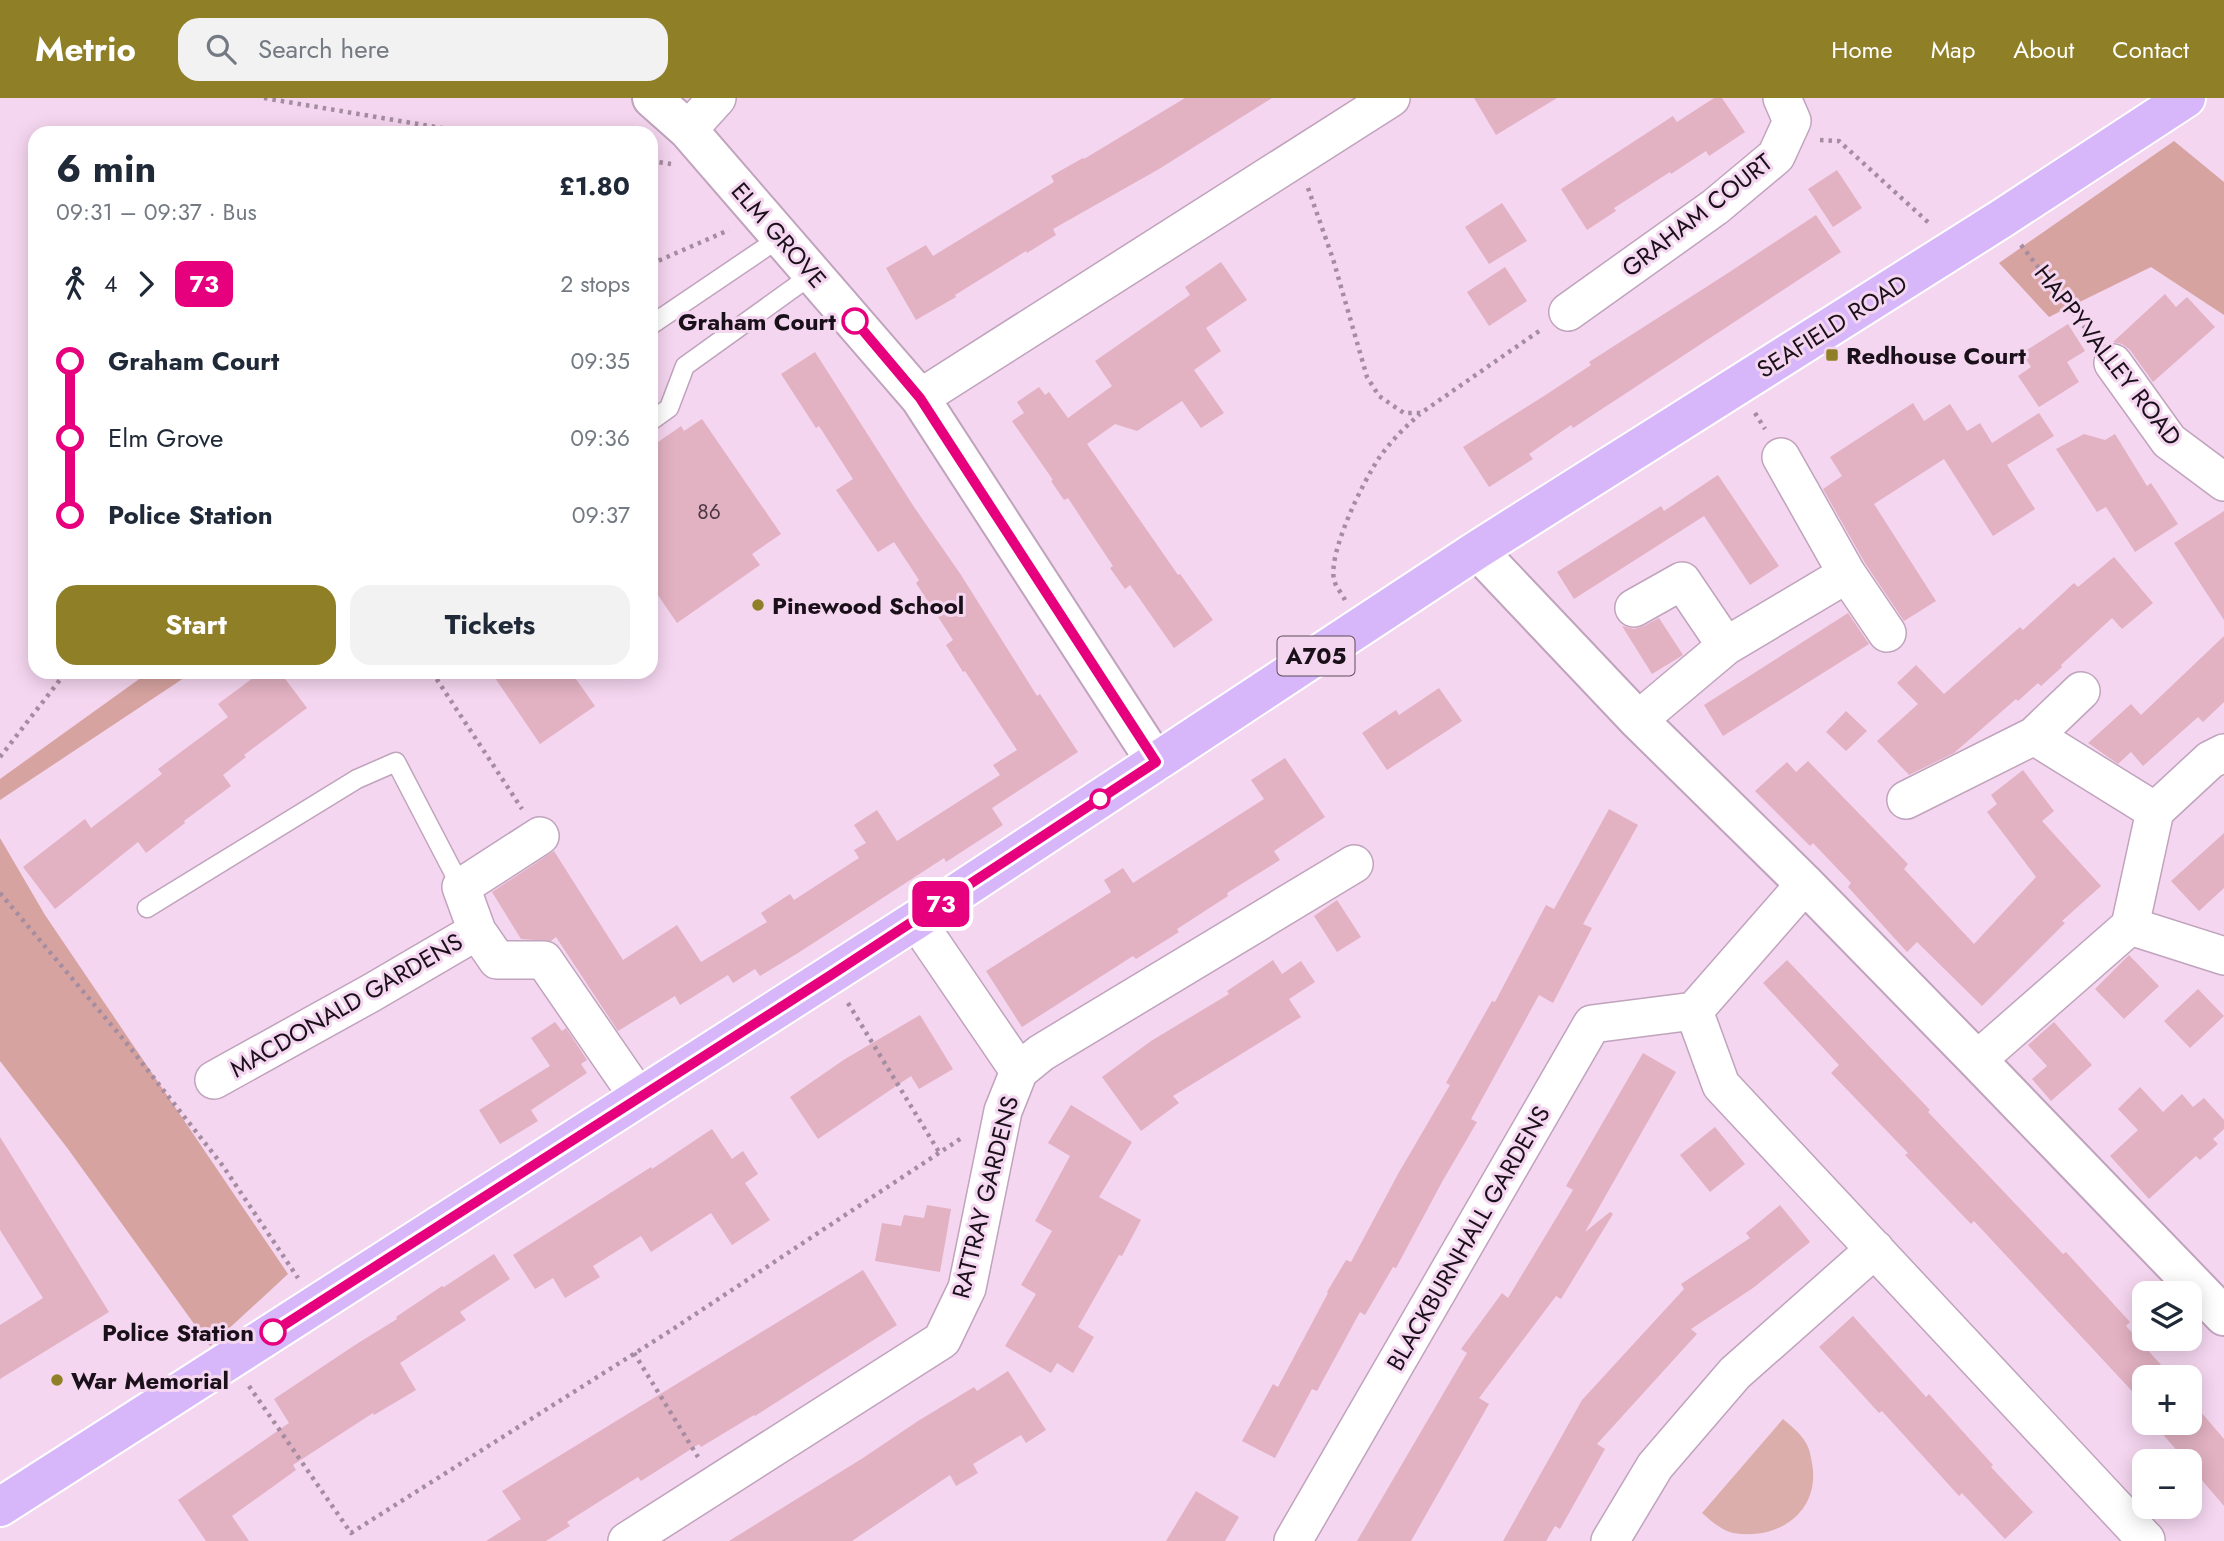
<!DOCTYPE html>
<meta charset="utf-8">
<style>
:root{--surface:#fff;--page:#f2f2f3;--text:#1f2937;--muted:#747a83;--accent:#8f7f26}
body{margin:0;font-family:Jost,sans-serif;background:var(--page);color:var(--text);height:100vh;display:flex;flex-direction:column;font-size:26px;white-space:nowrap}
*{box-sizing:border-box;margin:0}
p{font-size:23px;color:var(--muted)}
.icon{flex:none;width:38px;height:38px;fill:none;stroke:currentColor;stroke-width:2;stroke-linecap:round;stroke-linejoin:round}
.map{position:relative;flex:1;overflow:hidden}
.sheet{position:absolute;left:28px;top:28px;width:630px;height:553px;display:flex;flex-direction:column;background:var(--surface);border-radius:21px;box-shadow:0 4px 18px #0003}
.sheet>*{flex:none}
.badge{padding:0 14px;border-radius:10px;font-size:24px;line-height:46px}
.buttons{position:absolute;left:2132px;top:1183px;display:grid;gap:14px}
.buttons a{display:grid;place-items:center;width:70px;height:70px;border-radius:14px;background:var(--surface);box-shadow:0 4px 18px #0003;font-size:35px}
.map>.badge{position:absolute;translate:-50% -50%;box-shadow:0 0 0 4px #fff}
.legs{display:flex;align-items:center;gap:10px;height:77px;padding:0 28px;font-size:23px}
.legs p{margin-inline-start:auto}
.headline{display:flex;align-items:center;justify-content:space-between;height:119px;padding:0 28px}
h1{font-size:38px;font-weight:700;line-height:52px}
.button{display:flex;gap:14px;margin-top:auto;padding:14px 28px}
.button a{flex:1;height:80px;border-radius:21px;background:var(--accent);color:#fff;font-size:28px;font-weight:700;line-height:80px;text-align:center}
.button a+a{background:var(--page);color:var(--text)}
ul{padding:0 28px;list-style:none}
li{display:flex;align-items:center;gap:24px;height:77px;font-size:26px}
li i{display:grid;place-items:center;width:10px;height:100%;margin:0 9px;background:currentColor}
li i::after{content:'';width:18px;height:18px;margin:-9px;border:5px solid;border-radius:50%;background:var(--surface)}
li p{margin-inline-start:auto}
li:first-child i{background:linear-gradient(#0000 50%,currentColor 0)}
li:last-child i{background:linear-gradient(currentColor 50%,#0000 0)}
header{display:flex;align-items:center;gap:42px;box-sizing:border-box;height:98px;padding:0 35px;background:var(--accent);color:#fff}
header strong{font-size:33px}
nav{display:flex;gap:38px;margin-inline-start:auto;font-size:24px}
.search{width:490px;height:63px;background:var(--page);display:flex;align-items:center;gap:18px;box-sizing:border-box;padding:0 24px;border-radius:21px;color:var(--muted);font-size:26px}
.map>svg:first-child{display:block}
.green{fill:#dcaeab}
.forest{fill:#d6a3a0}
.building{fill:#e2b1c2}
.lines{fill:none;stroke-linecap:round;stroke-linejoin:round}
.lane-casing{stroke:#c0a3bc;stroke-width:21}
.street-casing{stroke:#c0a3bc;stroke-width:40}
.secondary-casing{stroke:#c0a3bc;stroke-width:42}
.primary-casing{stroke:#fff;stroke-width:42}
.path{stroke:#a58da1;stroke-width:4.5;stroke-dasharray:3.5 5;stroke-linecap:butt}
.lane{stroke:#fff;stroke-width:18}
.street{stroke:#fff;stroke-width:37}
.secondary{stroke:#fff;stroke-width:38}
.primary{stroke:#d7b6fa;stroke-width:38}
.line-1-casing{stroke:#fff;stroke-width:16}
.line-1{stroke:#e6007e;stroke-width:10}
.stop-1-dot{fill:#fff;stroke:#e6007e;stroke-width:3.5}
.poi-dot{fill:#8f7f26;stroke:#f5d6f0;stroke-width:2.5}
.labels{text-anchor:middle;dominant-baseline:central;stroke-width:6;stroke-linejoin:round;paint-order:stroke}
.number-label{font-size:21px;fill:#4c3843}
.shield{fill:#f5d6f0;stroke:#5c4b5a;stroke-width:2}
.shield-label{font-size:23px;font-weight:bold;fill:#1a1019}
.street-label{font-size:24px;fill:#1a1019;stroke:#f5d6f0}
.stop-label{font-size:24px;font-weight:bold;fill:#1a1019;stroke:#f5d6f0;text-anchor:end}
.poi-label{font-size:24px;font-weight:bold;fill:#1a1019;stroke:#f5d6f0;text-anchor:start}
</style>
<header>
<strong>Metrio</strong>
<div class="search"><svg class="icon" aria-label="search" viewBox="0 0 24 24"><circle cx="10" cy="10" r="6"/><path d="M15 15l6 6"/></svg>Search here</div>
<nav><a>Home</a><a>Map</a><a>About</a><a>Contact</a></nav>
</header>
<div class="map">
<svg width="2224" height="1443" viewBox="0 0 2224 1443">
<rect width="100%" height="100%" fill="#f5d6f0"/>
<path class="green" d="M 1783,1321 C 1792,1329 1803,1337 1808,1349 C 1810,1353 1811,1360 1812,1365 C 1821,1413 1779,1443 1733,1435 C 1721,1432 1711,1423 1702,1415 Z"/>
<path class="forest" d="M 2174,43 L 2224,84 L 2224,217 L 2151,169 L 2049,219 L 1999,165 Z
M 149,574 L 193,574 L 0,702 L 0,681 Z
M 0,740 L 45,817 L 288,1176 L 210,1248 L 68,1051 L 0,963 Z"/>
<path class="building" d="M 1185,0 L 1272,0 L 1159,71 L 1053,131 L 1056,137 L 1027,155 L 1026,153 L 955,197 L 956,199 L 916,222 L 886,170 L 926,147 L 933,158 L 1054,84 L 1051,78 L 1083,60 L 1084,61 Z
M 1474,0 L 1557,0 L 1496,37 Z
M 1714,0 L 1722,0 L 1745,34 L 1709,58 L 1706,53 L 1671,76 L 1670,74 L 1614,110 L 1616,113 L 1587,132 L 1561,91 L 1673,18 L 1677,24 Z
M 1837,72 L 1862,110 L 1833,129 L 1808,91 Z
M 1502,105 L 1527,143 L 1489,166 L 1465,129 Z
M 1816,117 L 1841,154 L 1573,330 L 1571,327 L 1529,356 L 1533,361 L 1489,389 L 1463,349 L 1544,298 L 1591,267 L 1589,264 L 1728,175 Z
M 1221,164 L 1247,202 L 1206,230 L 1221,253 L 1194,272 L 1224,315 L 1201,330 L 1182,303 L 1137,333 L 1115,326 L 1087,346 L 1178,477 L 1180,476 L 1213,522 L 1174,550 L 1130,487 L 1125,491 L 1110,470 L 1113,468 L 1095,441 L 1068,400 L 1064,402 L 1051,383 L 1053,382 L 1012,323 L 1024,315 L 1017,304 L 1039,289 L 1045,297 L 1049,294 L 1068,320 L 1112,288 L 1095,263 L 1190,197 L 1185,189 Z
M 1505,169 L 1527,203 L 1489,228 L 1467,194 Z
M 2165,196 L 2176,209 L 2187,199 L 2215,229 L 2153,284 L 2130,252 L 2122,246 L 2113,244 Z
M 2068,226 L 2085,253 L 2067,264 L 2079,284 L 2039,309 L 2018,278 L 2031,269 L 2022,255 Z
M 815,254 L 914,409 L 961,477 L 1037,598 L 1040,596 L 1078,654 L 992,710 L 1003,727 L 946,764 L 944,760 L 798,855 L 760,878 L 755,871 L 733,885 L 728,877 L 680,907 L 675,898 L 618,933 L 556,839 L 551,843 L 521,841 L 492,794 L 554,753 L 623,862 L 677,827 L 701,864 L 767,824 L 761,815 L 790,796 L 794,802 L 859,760 L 854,752 L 866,745 L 854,727 L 877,712 L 897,743 L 1000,677 L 993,667 L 1017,652 L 965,573 L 963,574 L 946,547 L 953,542 L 916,485 L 919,482 L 894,444 L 878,454 L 836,392 L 853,381 L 819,328 L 816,330 L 781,276 Z
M 1913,305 L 1924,323 L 1950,306 L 1967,333 L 1980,325 L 1992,345 L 2039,315 L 2054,338 L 2007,367 L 2035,411 L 1993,438 L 1944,361 L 1874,406 L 1936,503 L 1904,523 L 1865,465 L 1823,391 L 1842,378 L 1830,359 Z
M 702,321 L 781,436 L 752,456 L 760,467 L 677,525 L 651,487 L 651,349 L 681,328 L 684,333 Z
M 2084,336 L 2105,342 L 2115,336 L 2147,388 L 2151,385 L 2178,426 L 2135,454 L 2106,409 L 2097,414 L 2056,351 Z
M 1718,377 L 1779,468 L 1750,487 L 1704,418 L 1574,501 L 1557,474 L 1661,408 L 1664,413 Z
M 2224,413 L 2224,522 L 2174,445 Z
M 2114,459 L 2153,505 L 2122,531 L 2112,520 L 2061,567 L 2062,569 L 2041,588 L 2038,585 L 2018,603 L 2016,601 L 1954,655 L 1909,677 L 1877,643 L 1918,606 L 1897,585 L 1916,567 L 1944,596 L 2020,529 L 2023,532 L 2074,485 L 2078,489 Z
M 1848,515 L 1869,546 L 1723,638 L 1704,607 Z
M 1659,520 L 1683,557 L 1652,576 L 1622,528 L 1634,531 L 1644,528 Z
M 2224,538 L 2224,604 L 2203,624 L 2198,619 L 2143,668 L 2131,654 L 2118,666 L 2088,645 L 2131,606 L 2141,617 Z
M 261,574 L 280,574 L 307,610 L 244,657 L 246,659 L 223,677 L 231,688 L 184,723 L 185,725 L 146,755 L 138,744 L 55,811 L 23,769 L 85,721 L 91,730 L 162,676 L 158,671 L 228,619 L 218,606 Z
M 491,574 L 571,574 L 595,608 L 540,646 Z
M 1439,590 L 1462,623 L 1387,672 L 1362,635 L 1396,612 L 1399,617 Z
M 1846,613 L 1867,633 L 1846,653 L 1826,634 Z
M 1285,660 L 1325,719 L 1274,753 L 1280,762 L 1227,795 L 1228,798 L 1177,831 L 1179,834 L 1136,861 L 1133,858 L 1022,929 L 986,873 L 1111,794 L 1104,782 L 1123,770 L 1133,785 L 1264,701 L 1251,682 Z
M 1808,663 L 1908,766 L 1904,771 L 1974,846 L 2036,779 L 1987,714 L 1997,706 L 1991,697 L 2023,672 L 2054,713 L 2042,723 L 2101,788 L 2062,823 L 2065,825 L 1982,908 L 1917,844 L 1907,854 L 1848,789 L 1851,785 L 1813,745 L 1810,748 L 1755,693 L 1787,664 L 1796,674 Z
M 1609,711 L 1638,727 L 1583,826 L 1592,830 L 1553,905 L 1539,897 L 1471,1021 L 1477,1024 L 1442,1084 L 1396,1170 L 1393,1169 L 1365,1217 L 1360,1214 L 1317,1293 L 1312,1291 L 1275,1360 L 1242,1343 L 1273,1286 L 1278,1289 L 1328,1195 L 1327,1194 L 1346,1162 L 1351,1164 L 1398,1076 L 1450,987 L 1446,985 L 1492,903 L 1495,904 L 1546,807 L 1554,811 Z
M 2224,735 L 2224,790 L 2199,813 L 2171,783 Z
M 1337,802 L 1361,839 L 1337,854 L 1314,818 Z
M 2129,857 L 2159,888 L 2124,921 L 2095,891 Z
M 1273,862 L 1282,876 L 1301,863 L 1315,884 L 1289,901 L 1301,919 L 1173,998 L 1179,1005 L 1141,1033 L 1102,979 L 1151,943 L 1229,896 L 1227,893 Z
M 1787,862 L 1930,1012 L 1928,1014 L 2063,1156 L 2066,1154 L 2130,1224 L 2126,1228 L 2172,1279 L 2144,1279 L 2144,1306 L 1974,1123 L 1971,1126 L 1905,1057 L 1908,1055 L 1831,975 L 1839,967 L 1763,885 Z
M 2198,891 L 2224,918 L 2190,950 L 2164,923 Z
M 920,917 L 953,971 L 919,991 L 911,978 L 818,1041 L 790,999 L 845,961 Z
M 555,924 L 562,933 L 566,930 L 587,962 L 581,966 L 587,975 L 531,1012 L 538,1023 L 500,1046 L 479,1012 L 550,968 L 531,940 Z
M 2054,924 L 2092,967 L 2051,1003 L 2032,981 L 2047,968 L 2028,947 Z
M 1643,955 L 1676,974 L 1585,1134 L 1610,1114 L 1613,1116 L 1561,1201 L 1556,1198 L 1479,1300 L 1489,1306 L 1411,1443 L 1357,1443 L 1467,1255 L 1461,1251 L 1502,1195 L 1508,1200 L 1573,1092 L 1566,1088 Z
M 2140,989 L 2163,1014 L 2182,996 L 2193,1009 L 2204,1000 L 2224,1022 L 2224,1031 L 2213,1041 L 2218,1046 L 2200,1062 L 2196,1058 L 2149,1101 L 2110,1058 L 2138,1032 L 2118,1011 Z
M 1071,1007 L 1132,1044 L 1099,1099 L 1141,1122 L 1122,1158 L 1119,1157 L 1078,1229 L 1094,1239 L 1073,1275 L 1057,1265 L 1051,1275 L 1005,1248 L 1036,1196 L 1021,1187 L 1052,1133 L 1035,1123 L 1070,1058 L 1048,1045 Z
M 1715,1029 L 1745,1066 L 1710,1094 L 1680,1057 Z
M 712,1031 L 732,1061 L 743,1053 L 758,1076 L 745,1085 L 770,1122 L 732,1147 L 711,1115 L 651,1154 L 641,1138 L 593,1168 L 600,1179 L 565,1200 L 553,1180 L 535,1191 L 513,1157 L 651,1069 L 652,1071 Z
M 0,1039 L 109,1214 L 0,1281 L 0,1227 L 43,1200 L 0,1132 Z
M 927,1107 L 951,1111 L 940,1174 L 875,1163 L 882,1125 L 901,1128 L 904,1117 L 924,1120 Z
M 1780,1107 L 1810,1144 L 1753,1190 L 1691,1231 L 1697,1236 L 1597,1346 L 1605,1351 L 1560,1431 L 1555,1428 L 1546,1443 L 1503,1443 L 1582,1302 L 1684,1191 L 1681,1186 L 1750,1140 L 1746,1135 Z
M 494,1156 L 510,1181 L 460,1214 L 466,1222 L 400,1265 L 416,1292 L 374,1317 L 373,1315 L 293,1367 L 296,1372 L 232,1418 L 249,1443 L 206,1443 L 178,1402 L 289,1325 L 274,1301 L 355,1247 L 397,1221 L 396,1219 L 442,1188 L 444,1189 Z
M 863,1172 L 897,1227 L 755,1318 L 754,1317 L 701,1349 L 699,1346 L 641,1383 L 638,1379 L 567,1424 L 570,1428 L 546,1443 L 486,1443 L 521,1421 L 502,1393 Z
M 1853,1218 L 1926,1299 L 1929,1296 L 1993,1367 L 1991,1369 L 2033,1414 L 2005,1441 L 1962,1395 L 1959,1398 L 1882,1313 L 1879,1315 L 1819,1249 Z
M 1008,1273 L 1046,1332 L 1026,1345 L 1021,1337 L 973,1366 L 978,1375 L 956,1388 L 950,1377 L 852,1443 L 729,1443 L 863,1360 L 918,1323 L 974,1289 L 977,1293 Z
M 2189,1300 L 2224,1341 L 2224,1408 L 2189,1367 L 2189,1363 L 2186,1363 L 2153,1325 L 2189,1325 Z
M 1196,1393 L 1239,1419 L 1225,1443 L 1166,1443 Z"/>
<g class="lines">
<g class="lane-casing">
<path id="lane" d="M 651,227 L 781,139
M 651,323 L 669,310 L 685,268 L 813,176
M 147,810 L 357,681 L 396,664 L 461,789"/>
</g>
<g class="street-casing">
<path id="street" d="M 688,32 L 717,0
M 1568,214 L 1715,109 L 1776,58 L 1792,23 L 1782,0
M 2113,265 L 2169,343 L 2224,384
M 920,300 L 1391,0
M 1781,359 L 1847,476 L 1887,535
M 1634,510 L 1682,483 L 1726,548
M 1638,622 L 1726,548 L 1847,476
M 2034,638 L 2155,713
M 1906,702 L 2034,638 L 2081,593
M 540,738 L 461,789 L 477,833 L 497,862 L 544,862 L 639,1000
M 916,822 L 1019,973
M 2130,828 L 2224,858
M 1694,913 L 1721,987 L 2146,1442
M 1977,962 L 2130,828 L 2155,713 L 2210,662 L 2224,655
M 214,982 L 371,895 L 477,833
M 627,1443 L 942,1242 L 967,1190 L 1003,1013 L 1019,973 L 1041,955 L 1354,766
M 1293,1443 L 1592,926 L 1694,913 L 1805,786
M 1610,1443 L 1655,1368 L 1735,1275 L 1875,1151"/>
</g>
<g class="secondary-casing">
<path id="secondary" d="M 652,0 L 688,32 L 920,300 L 1156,664
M 1477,452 L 1638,622 L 1805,786 L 1977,962 L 2224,1218"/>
</g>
<g class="primary-casing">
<path id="primary" d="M 0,1409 L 916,822 L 1477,452 L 2001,121 L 2186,0"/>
</g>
<path class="path" d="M 264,0 L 471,35
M 1820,42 L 1839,43 L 1930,126
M 651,63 L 671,66
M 1308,90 L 1333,161 L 1367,279 L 1379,298 L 1404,315 L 1421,315 L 1542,231
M 2021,147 L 2093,240
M 651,166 L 729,132
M 1755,315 L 1765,331
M 1345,502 C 1342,496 1336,489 1334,482 C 1328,454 1363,384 1379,360 C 1391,343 1405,329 1420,316
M 432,574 L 522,711
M 0,659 L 66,574
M 0,795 L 124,942 L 223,1068 L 298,1180
M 848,905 L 939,1054
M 634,1255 L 698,1359
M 249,1288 L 351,1435 L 670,1233 L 963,1039"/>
<use href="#lane" class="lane"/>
<use href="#street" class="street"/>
<use href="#secondary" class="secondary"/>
<use href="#primary" class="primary"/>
</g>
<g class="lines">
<g class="line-1-casing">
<path id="line-1" d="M 273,1234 L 831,877 L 1156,664 L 920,300 L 855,223"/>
</g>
<use href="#line-1" class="line-1"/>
</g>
<g class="stop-1-dot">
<circle cx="855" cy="223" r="12"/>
<circle cx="1100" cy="701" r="9"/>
<circle cx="273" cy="1234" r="12"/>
</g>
<g class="poi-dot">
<rect x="1825" y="250" width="14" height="14" rx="3.5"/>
<circle cx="758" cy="507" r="7"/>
<circle cx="57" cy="1282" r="7"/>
</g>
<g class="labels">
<g class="number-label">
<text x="709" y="414">86</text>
</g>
<rect class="shield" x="1277.5" y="538.5" width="77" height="39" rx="5"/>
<g class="shield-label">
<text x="1316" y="558">A705</text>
</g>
<g class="street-label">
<text transform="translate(1697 117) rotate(-38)">GRAHAM COURT</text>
<text transform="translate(779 137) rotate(49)">ELM GROVE</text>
<text transform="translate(1832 228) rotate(-32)">SEAFIELD ROAD</text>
<text transform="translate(2108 257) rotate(52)">HAPPYVALLEY ROAD</text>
<text transform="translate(346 907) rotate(-30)">MACDONALD GARDENS</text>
<text transform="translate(985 1099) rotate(-76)">RATTRAY GARDENS</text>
<text transform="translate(1468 1140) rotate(-60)">BLACKBURNHALL GARDENS</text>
</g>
<g class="stop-label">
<text x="836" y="223">Graham Court</text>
<text x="254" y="1234">Police Station</text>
</g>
<g class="poi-label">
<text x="1846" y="257">Redhouse Court</text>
<text x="772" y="507">Pinewood School</text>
<text x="71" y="1282">War Memorial</text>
</g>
</g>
</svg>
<div class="buttons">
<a><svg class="icon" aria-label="layers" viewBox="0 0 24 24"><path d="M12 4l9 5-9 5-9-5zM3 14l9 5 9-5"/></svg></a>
<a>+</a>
<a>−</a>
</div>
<b class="badge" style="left:941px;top:806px;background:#e6007e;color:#fff">73</b>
<section class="sheet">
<div class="headline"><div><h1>6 min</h1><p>09:31 – 09:37 · Bus</p></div><b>£1.80</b></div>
<div class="legs"><svg class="icon" aria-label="walk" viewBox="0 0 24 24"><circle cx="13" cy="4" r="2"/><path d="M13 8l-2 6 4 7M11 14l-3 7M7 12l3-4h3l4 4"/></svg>4<svg class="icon" aria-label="forward" viewBox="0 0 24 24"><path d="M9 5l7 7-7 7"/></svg><b class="badge" style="background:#e6007e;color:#fff">73</b><p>2 stops</p></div>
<ul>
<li><i style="color:#e6007e"></i><b>Graham Court</b><p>09:35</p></li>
<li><i style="color:#e6007e"></i><span>Elm Grove</span><p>09:36</p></li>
<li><i style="color:#e6007e"></i><b>Police Station</b><p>09:37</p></li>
</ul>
<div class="button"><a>Start</a><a>Tickets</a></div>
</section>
</div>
